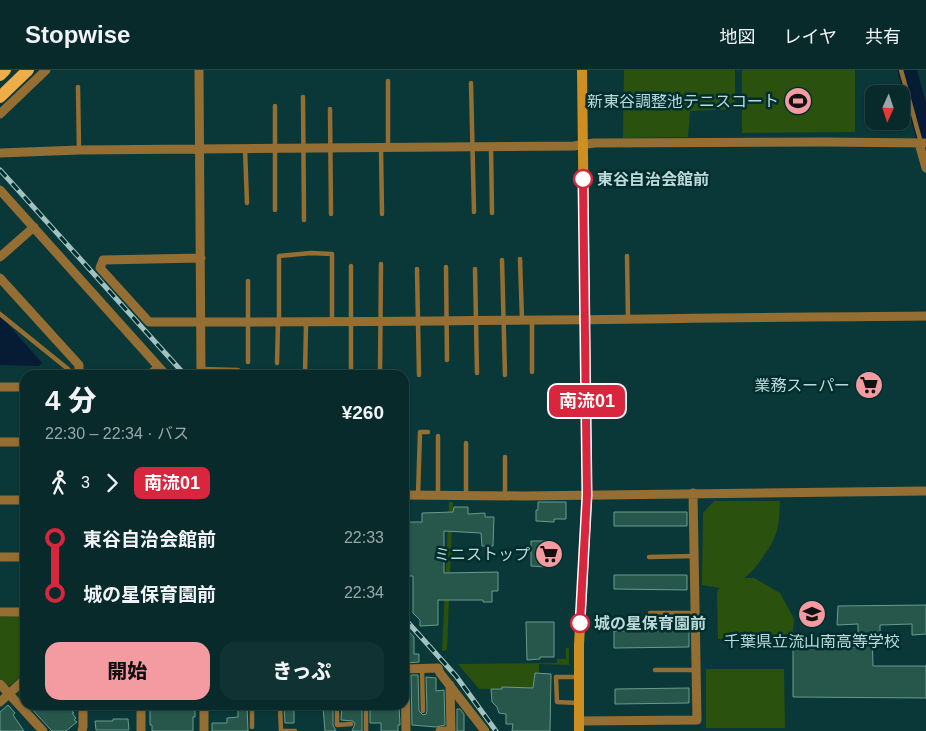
<!DOCTYPE html>
<html lang="ja">
<meta charset="utf-8">
<style>
:root{--surface:#082a2a;--page:#113232;--text:#f1f3f6;--muted:#98a7a8;--line:#294647;--accent:#f49aa1}
body{margin:0;font-family:Arial,"Noto Sans JP",sans-serif;background:var(--page);color:var(--text);height:100vh;display:flex;flex-direction:column;font-size:19px;white-space:nowrap}
*{box-sizing:border-box;margin:0}
p{font-size:16px;color:var(--muted)}
.icon{flex:none;width:28px;height:28px;fill:none;stroke:currentColor;stroke-width:2;stroke-linecap:round;stroke-linejoin:round}
.map{position:relative;flex:1;overflow:hidden}
.panel{position:absolute;left:20px;top:300px;width:389px;height:340px;display:flex;flex-direction:column;background:var(--surface);border-radius:15px;box-shadow:0 1px 4px #0004,0 0 0 1px var(--line)}
.panel>*{flex:none}
.badge{padding:0 10px;border-radius:8px;font-size:18px;line-height:32px}
.needle{width:32px;rotate:183deg}
.controls{position:absolute;left:865px;top:15px;display:grid;gap:10px}
.controls a{display:grid;place-items:center;width:45px;height:45px;border-radius:10px;background:var(--surface);box-shadow:0 1px 4px #0004,0 0 0 1px var(--line);font-size:25px}
.map>.badge{position:absolute;translate:-50% -50%;box-shadow:0 0 0 2px #fff}
.legs{display:flex;align-items:center;gap:8px;height:55px;padding:0 25px;font-size:16px}
.legs p{margin-inline-start:auto}
.headline{display:flex;align-items:center;justify-content:space-between;height:85px;padding:0 25px}
h1{font-size:28px;font-weight:800;line-height:38px}
.cta{display:flex;gap:10px;margin-top:auto;padding:10px 25px}
.cta a{flex:1;height:58px;border-radius:15px;background:var(--accent);color:#111;font-size:20px;font-weight:800;line-height:58px;text-align:center}
.cta a+a{background:var(--page);color:var(--text)}
ul{padding:0 25px;list-style:none}
li{display:flex;align-items:center;gap:18px;height:55px;font-size:19px}
li i{display:grid;place-items:center;width:8px;height:100%;margin:0 6px;background:currentColor}
li i::after{content:'';width:12px;height:12px;margin:-6px;border:4px solid;border-radius:50%;background:var(--surface)}
li p{margin-inline-start:auto}
li:first-child i{background:linear-gradient(#0000 50%,currentColor 0)}
li:last-child i{background:linear-gradient(currentColor 50%,#0000 0)}
header{display:flex;align-items:center;gap:30px;box-sizing:border-box;height:70px;padding:0 25px;background:var(--surface);border-bottom:1px solid var(--line)}
header strong{font-size:24px}
nav{display:flex;gap:28px;margin-inline-start:auto;font-size:18px}
.map>svg:first-child{display:block}
.green{fill:#2b510e}
.water{fill:#061b34}
.lines{fill:none;stroke-linecap:round;stroke-linejoin:round}
.river{stroke:#061b34;stroke-width:19}
.building{fill:#27574b;stroke:#689b8d}
.lane{stroke:#956e33;stroke-width:4.5}
.street{stroke:#956e33;stroke-width:9}
.secondary{stroke:#cd8e22;stroke-width:10}
.primary{stroke:#edad49;stroke-width:12}
.rail-casing{stroke:#a2c1c1;stroke-width:5}
.rail{stroke:#002e2e;stroke-width:3;stroke-dasharray:9;stroke-linecap:butt}
.line-1-casing{stroke:#fff;stroke-width:11}
.line-1{stroke:#d7263d;stroke-width:8}
.stop-1-dot{fill:#fff;stroke:#d7263d;stroke-width:2.5}
.labels{text-anchor:middle;dominant-baseline:central;stroke-width:5;stroke-linejoin:round;paint-order:stroke}
.poi-label{font-size:16px;fill:#bdd9d9;stroke:#002e2e;text-anchor:end}
.stop-label{font-size:16px;font-weight:bold;fill:#bdd9d9;stroke:#002e2e;text-anchor:start}
</style>
<header>
<strong>Stopwise</strong>
<nav><a>地図</a><a>レイヤ</a><a>共有</a></nav>
</header>
<div class="map">
<svg width="926" height="661" viewBox="0 0 926 661">
<rect width="100%" height="100%" fill="#0a3838"/>
<path class="green" d="M 624,0 L 735,0 L 735,39 L 690,41 L 688,67 L 623,68 Z
M 742,0 L 855,0 L 855,62 L 742,63 Z
M 714,431 L 780,431 C 779,458 778,466 763,487 C 757,496 752,502 744,508 L 754,508 L 780,523 L 794,549 L 792,569 L 718,569 L 717,521 L 720,518 L 702,515 L 703,443 Z
M 449,432 L 453,432 L 447,580 L 442,581 Z
M 25,546 L 25,602 L 11,615 L 7,615 L 0,608 L 0,547 Z
M 566,578 L 569,578 L 569,595 L 539,594 L 539,604 L 535,604 L 533,618 L 479,619 L 458,594 L 557,593 L 557,589 L 566,589 Z
M 706,599 L 784,599 L 785,658 L 706,658 Z"/>
<path class="water" d="M 0,245 L 42,293 L 39,296 L 0,295 Z"/>
<g class="lines">
<path class="river" d="M 907,0 L 926,68"/>
</g>
<path class="building" d="M 538,432 L 566,432 L 566,449 L 554,449 L 554,452 L 536,451 L 536,440 L 538,440 Z
M 454,437 L 468,437 L 468,444 L 485,443 L 485,447 L 494,447 L 493,476 L 482,476 L 481,463 L 444,461 L 444,503 L 498,502 L 498,521 L 492,521 L 492,532 L 483,532 L 483,530 L 438,530 L 438,555 L 420,556 L 420,550 L 413,543 L 413,506 L 408,506 L 408,501 L 404,501 L 404,452 L 422,452 L 422,443 L 453,442 Z
M 614,442 L 687,442 L 687,456 L 614,456 Z
M 531,471 L 547,471 L 547,497 L 531,496 Z
M 614,505 L 687,505 L 687,520 L 614,519 Z
M 926,535 L 926,564 L 912,565 L 912,554 L 880,555 L 880,564 L 872,564 L 873,596 L 926,596 L 926,628 L 793,627 L 793,577 L 858,577 L 858,554 L 837,555 L 838,536 Z
M 526,552 L 554,552 L 554,587 L 540,587 L 540,589 L 527,590 Z
M 404,556 L 414,567 L 414,584 L 419,584 L 419,592 L 405,593 Z
M 614,561 L 689,561 L 689,577 L 614,578 Z
M 535,603 L 551,604 L 550,661 L 512,661 L 513,654 L 506,654 L 506,644 L 499,643 L 497,637 L 492,632 L 491,619 L 502,619 L 502,617 L 533,618 Z
M 411,605 L 418,605 L 419,641 L 423,645 L 426,644 L 427,641 L 426,607 L 436,608 L 436,621 L 444,620 L 445,655 L 436,657 L 412,655 Z
M 689,618 L 689,633 L 615,634 L 615,619 Z
M 8,635 L 15,643 L 13,645 L 24,661 L 0,661 L 0,642 Z
M 28,635 L 67,635 L 74,643 L 72,643 L 76,648 L 74,650 L 77,652 L 66,661 L 52,661 Z
M 161,635 L 195,636 L 195,647 L 193,647 L 193,661 L 152,661 L 152,655 L 150,655 L 150,639 L 161,639 Z
M 238,635 L 247,635 L 248,661 L 212,661 L 212,653 L 227,653 L 227,648 L 238,647 Z
M 342,635 L 362,635 L 362,661 L 352,661 L 355,654 L 353,651 L 341,650 Z
M 381,635 L 399,636 L 400,655 L 398,655 L 398,661 L 381,661 L 381,653 L 370,653 L 370,637 L 381,636 Z
M 284,636 L 294,636 L 294,653 L 285,653 Z
M 323,637 L 333,637 L 333,655 L 336,661 L 325,661 Z
M 457,639 L 460,639 L 464,644 L 464,661 L 457,661 Z
M 113,649 L 128,649 L 129,660 L 96,660 L 95,651 L 113,651 Z"/>
<g class="lines">
<path class="lane" d="M 901,0 L 921,73
M 471,13 L 474,142
M 78,17 L 79,80
M 303,27 L 304,150
M 275,36 L 275,140
M 330,39 L 331,144
M 491,77 L 492,143
M 381,78 L 382,144
M 388,78 L 388,11
M 245,79 L 247,133
M 627,186 L 628,248
M 520,189 L 522,250
M 502,190 L 505,305
M 351,196 L 351,303
M 446,197 L 447,290
M 417,199 L 419,305
M 475,199 L 477,303
M 0,244 L 68,299 L 71,304 L 79,304
M 279,253 L 279,186 L 311,183 L 332,184 L 332,251
M 248,292 L 248,211
M 277,293 L 278,253
M 201,299 L 238,300 L 238,305
M 532,302 L 532,250
M 305,305 L 306,253
M 380,305 L 381,194
M 466,373 L 466,425
M 505,387 L 505,426
M 418,425 L 420,362 L 428,362
M 438,425 L 438,366
M 649,487 L 695,486
M 650,543 L 695,543
M 422,599 L 423,641
M 655,600 L 696,600
M 578,633 L 557,632 L 556,607 L 578,607
M 252,635 L 252,657
M 280,635 L 281,661
M 337,635 L 337,655 L 351,654
M 281,661 L 295,661
M 366,661 L 366,635"/>
<path class="street" d="M 199,0 L 201,305
M 0,44 L 46,0
M 919,73 L 926,98
M 0,83 L 79,80 L 574,76 L 594,73 L 825,72 L 926,73
M 0,120 L 166,305
M 0,187 L 34,157
M 201,188 L 103,190 L 100,198 L 149,252 C 408,253 667,248 926,246
M 0,208 L 79,295 L 79,305
M 149,305 L 159,297
M 0,317 L 25,317
M 0,372 L 25,372
M 404,425 L 523,426 L 926,421
M 0,430 L 25,430
M 0,487 L 25,487
M 0,542 L 25,542
M 404,599 L 438,598 L 440,603 L 485,661
M 405,599 L 406,661
M 0,614 L 43,661
M 0,632 L 25,609
M 141,635 L 141,661
M 204,635 L 204,661
M 579,651 L 697,650 L 693,423
M 82,661 L 83,657 L 83,635
M 440,661 L 451,661 L 450,615"/>
<path class="secondary" d="M 579,661 L 579,575 L 587,425 L 582,0"/>
<path class="primary" d="M 0,5 L 5,0
M 0,27 L 28,0"/>
<g class="rail-casing">
<path id="rail" d="M 0,100 L 185,305
M 404,548 L 456,606 L 496,661"/>
</g>
<use href="#rail" class="rail"/>
</g>
<g class="lines">
<g class="line-1-casing">
<path id="line-1" d="M 580,553 L 587,425 L 583,109"/>
</g>
<use href="#line-1" class="line-1"/>
</g>
<defs>
<g id="stadium-disc" transform="scale(1.4375)"><circle r="9.5" fill="#f49aa1" stroke="#002e2e"/><path d="M0-5a6.5 5 0 1 0 0 10a6.5 5 0 1 0 0-10ZM-3.5-1.8h7v3.6h-7Z" fill="#111"/></g>
<g id="supermarket-disc" transform="scale(1.4375)"><circle r="9.5" fill="#f49aa1" stroke="#002e2e"/><path d="M-6-5.5h2.5l.6 2H6L4.5 2H-2.5L-4.4-4H-6ZM-1.5 3.2a1.3 1.3 0 1 0 .1 0ZM3 3.2a1.3 1.3 0 1 0 .1 0Z" fill="#111"/></g>
<g id="school-disc" transform="scale(1.4375)"><circle r="9.5" fill="#f49aa1" stroke="#002e2e"/><path d="M0-5L7-2L0 1L-7-2ZM-4 1L0 2.5L4 1V4Q0 6-4 4Z" fill="#111"/></g>
</defs>
<g fill-rule="evenodd">
<use href="#stadium-disc" x="798" y="31"/>
<use href="#supermarket-disc" x="869" y="315"/>
<use href="#supermarket-disc" x="549" y="484"/>
<use href="#school-disc" x="812" y="544"/>
</g>
<g class="stop-1-dot">
<circle cx="583" cy="109" r="9"/>
<circle cx="580" cy="553" r="9"/>
</g>
<g class="labels">
<g class="poi-label">
<text x="779" y="31">新東谷調整池テニスコート</text>
<text x="850" y="315">業務スーパー</text>
<text x="530" y="484">ミニストップ</text>
<text x="812" y="571" text-anchor="middle">千葉県立流山南高等学校</text>
</g>
<g class="stop-label">
<text x="597" y="109">東谷自治会館前</text>
<text x="594" y="553">城の星保育園前</text>
</g>
</g>
</svg>
<div class="controls">
<a><svg class="needle" viewBox="-14 -14 28 28"><path d="M0-13l5 13h-10z" fill="#e53935"/><path d="M0 13l5-13h-10z" fill="#98a7a8"/></svg></a>
</div>
<b class="badge" style="left:587px;top:331px;background:#d7263d;color:#fff">南流01</b>
<section class="panel">
<div class="headline"><div><h1>4 分</h1><p>22:30 – 22:34 · バス</p></div><b>¥260</b></div>
<div class="legs"><svg class="icon" aria-label="walk" viewBox="0 0 24 24"><circle cx="13" cy="4" r="2"/><path d="M13 8l-2 6 4 7M11 14l-3 7M7 12l3-4h3l4 4"/></svg>3<svg class="icon" aria-label="forward" viewBox="0 0 24 24"><path d="M9 5l7 7-7 7"/></svg><b class="badge" style="background:#d7263d;color:#fff">南流01</b></div>
<ul>
<li><i style="color:#d7263d"></i><b>東谷自治会館前</b><p>22:33</p></li>
<li><i style="color:#d7263d"></i><b>城の星保育園前</b><p>22:34</p></li>
</ul>
<div class="cta"><a>開始</a><a>きっぷ</a></div>
</section>
</div>
